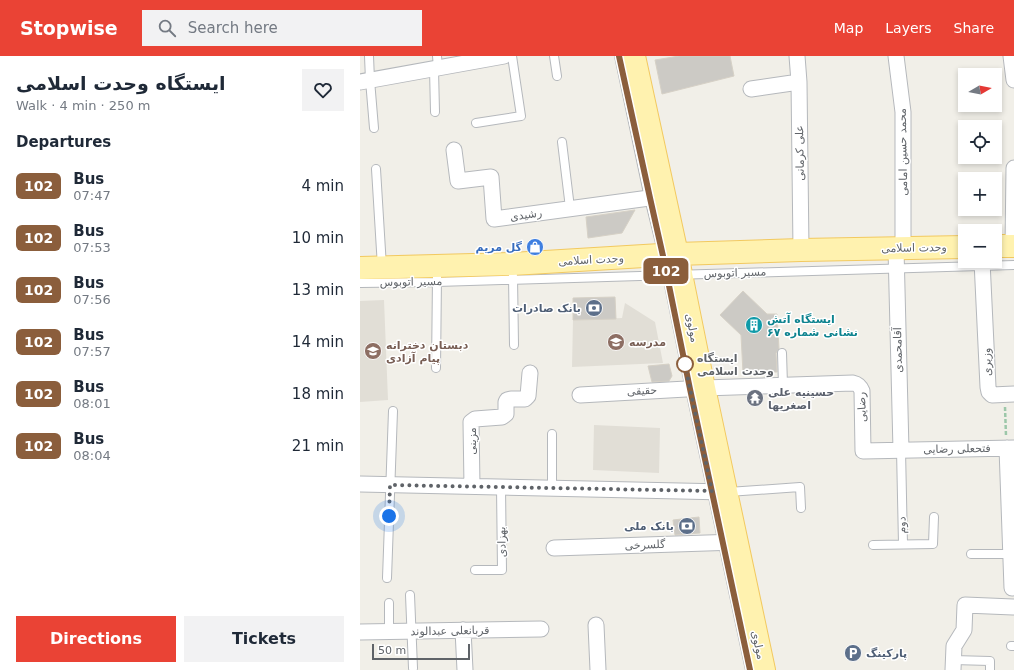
<!DOCTYPE html>
<meta charset="utf-8">
<style>
:root{--surface:#fff;--page:#f2f2f3;--text:#1f2937;--muted:#747a83;--accent:#ea4335}
body{margin:0;font-family:"DejaVu Sans","Noto Naskh Arabic",sans-serif;background:var(--page);color:var(--text);height:100vh;display:flex;flex-direction:column;font-size:15px;white-space:nowrap}
*{box-sizing:border-box;margin:0}
p{font-size:13px;color:var(--muted)}
.icon{flex:none;width:22px;height:22px;fill:none;stroke:currentColor;stroke-width:2;stroke-linecap:round;stroke-linejoin:round}
.map{position:relative;flex:1;overflow:hidden}
.sheet{display:flex;flex-direction:column;background:var(--surface);width:360px}
.sheet>*{flex:none}
.badge{padding:0 8px;border-radius:6px;font-size:14px;line-height:26px}
.needle{width:26px;rotate:80deg}
.buttons{position:absolute;left:598px;top:12px;display:grid;gap:8px}
.buttons a{display:grid;place-items:center;width:44px;height:44px;border-radius:0px;background:var(--surface);box-shadow:0 2px 6px #0003;font-size:20px}
.scale{position:absolute;left:12px;bottom:10px;width:98px;box-sizing:border-box;padding-left:4px;border:2px solid #5f6368;border-top:0;font-size:11px;line-height:14px;white-space:nowrap;color:#5f6368;-webkit-text-stroke:3px #fff;paint-order:stroke}
.you{position:absolute;width:20px;height:20px;margin:-10px;border:3px solid #fff;border-radius:50%;background:#1a73e8;box-shadow:0 0 0 6px #1a73e833}
.map>.badge{position:absolute;translate:-50% -50%;box-shadow:0 0 0 2px #fff}
h2{padding:0 16px;font-size:15px;line-height:36px}
.round{display:grid;place-items:center;flex:none;width:42px;height:42px;border-radius:0px;background:var(--page)}
.headline{display:flex;align-items:center;justify-content:space-between;height:68px;padding:0 16px}
h1{font-size:19px;font-weight:800;line-height:30px}
.action{display:flex;gap:8px;margin-top:auto;padding:8px 16px}
.action a{flex:1;height:46px;border-radius:0px;background:var(--accent);color:#fff;font-size:16px;font-weight:800;line-height:46px;text-align:center}
.action a+a{background:var(--page);color:var(--text)}
ul{padding:0;list-style:none}
li{display:flex;align-items:center;gap:12px;height:52px;padding:0 16px}
li div{flex:1}
li b{display:block;font-size:15px}
li em{font-style:normal}
li .badge{min-width:44px;font-weight:700;text-align:center}
header{display:flex;align-items:center;gap:24px;box-sizing:border-box;height:56px;padding:0 20px;background:var(--accent);color:#fff}
header strong{font-size:19px}
nav{display:flex;gap:22px;margin-inline-start:auto;font-size:14px}
.search{width:280px;height:36px;background:var(--page);display:flex;align-items:center;gap:10px;box-sizing:border-box;padding:0 14px;border-radius:0px;color:var(--muted);font-size:15px}
main{display:flex;flex:1;min-height:0}
.map>svg:first-child{display:block}
.education{fill:#e1ded6}
.building{fill:#cccac5;stroke:#d6d1c6}
.lines{fill:none;stroke-linecap:round;stroke-linejoin:round}
.service-casing{stroke:#b5b8bc;stroke-width:10}
.minor-casing{stroke:#b5b8bc;stroke-width:17}
.primary-casing{stroke:#f2c960;stroke-width:24}
.path{stroke:#9cc7a9;stroke-width:2.5;stroke-dasharray:4 2;stroke-linecap:butt}
.service{stroke:#fff;stroke-width:8}
.minor{stroke:#fff;stroke-width:15}
.primary{stroke:#fff2af;stroke-width:22}
.line-casing{stroke:#fff;stroke-width:9}
.line{stroke:#8b5e3c;stroke-width:6}
.walk{stroke:#5f6368;stroke-width:4;stroke-dasharray:0 7.2}
.stop-dot{fill:#fff;stroke:#8b5e3c;stroke-width:2}
.labels{text-anchor:middle;dominant-baseline:central;stroke-width:3;stroke-linejoin:round;paint-order:stroke}
.street-label{font-size:11px;fill:#5f6368;stroke:#fff}
.shop-label{font-size:11px;font-weight:bold;fill:#366cbe;stroke:#fff;text-anchor:end}
.service-label{font-size:11px;font-weight:bold;fill:#4e5e75;stroke:#fff;text-anchor:end}
.culture-label{font-size:11px;font-weight:bold;fill:#0d838f;stroke:#fff;text-anchor:start}
.education-label{font-size:11px;font-weight:bold;fill:#785e54;stroke:#fff;text-anchor:start}
.stop-label{font-size:11px;font-weight:bold;fill:#5f6368;stroke:#fff;text-anchor:start}
.worship-label{font-size:11px;font-weight:bold;fill:#5b616d;stroke:#fff;text-anchor:start}
</style>
<header>
<strong>Stopwise</strong>
<div class="search"><svg class="icon" aria-label="search" viewBox="0 0 24 24"><circle cx="10" cy="10" r="6"/><path d="M15 15l6 6"/></svg>Search here</div>
<nav><a>Map</a><a>Layers</a><a>Share</a></nav>
</header>
<main>
<section class="sheet">
<div class="headline"><div><h1>ایستگاه وحدت اسلامی</h1><p>Walk · 4 min · 250 m</p></div><a class="round"><svg class="icon" aria-label="heart" viewBox="0 0 24 24"><path d="M12 20l-8-8c-3-5 5-10 8-4 3-6 11-1 8 4z"/></svg></a></div>
<h2>Departures</h2>
<ul>
<li><span class="badge" style="background:#8b5e3c;color:#fff">102</span><div><b>Bus</b><p>07:47</p></div><em>4 min</em></li>
<li><span class="badge" style="background:#8b5e3c;color:#fff">102</span><div><b>Bus</b><p>07:53</p></div><em>10 min</em></li>
<li><span class="badge" style="background:#8b5e3c;color:#fff">102</span><div><b>Bus</b><p>07:56</p></div><em>13 min</em></li>
<li><span class="badge" style="background:#8b5e3c;color:#fff">102</span><div><b>Bus</b><p>07:57</p></div><em>14 min</em></li>
<li><span class="badge" style="background:#8b5e3c;color:#fff">102</span><div><b>Bus</b><p>08:01</p></div><em>18 min</em></li>
<li><span class="badge" style="background:#8b5e3c;color:#fff">102</span><div><b>Bus</b><p>08:04</p></div><em>21 min</em></li>
</ul>
<div class="action"><a>Directions</a><a>Tickets</a></div>
</section>
<div class="map">
<svg width="654" height="614" viewBox="0 0 654 614">
<rect width="100%" height="100%" fill="#f1efe8"/>
<path class="education" d="M 24,244 L 28,344 L 0,346 L 0,245 Z
M 265,247 L 295,266 L 303,307 L 212,311 L 213,264 L 262,262 Z
M 234,369 L 300,372 L 299,417 L 233,414 Z"/>
<path class="building" d="M 319,0 L 370,0 L 374,20 L 302,38 L 295,4 Z
M 275,154 L 262,177 L 228,182 L 226,161 Z
M 383,235 L 407,258 L 417,258 L 419,293 L 416,297 L 417,316 L 383,317 L 381,279 L 360,259 Z
M 255,241 L 256,263 L 213,264 L 213,242 Z
M 309,308 L 312,320 L 309,325 L 292,326 L 288,310 Z
M 339,461 L 340,477 L 315,479 L 313,464 Z"/>
<g class="lines">
<g class="service-casing">
<path id="service" d="M 9,0 L 10,24 L 14,72
M 77,0 L 78,12
M 194,0 L 197,20
M 259,0 L 289,142 L 303,199 L 330,333 L 390,614
M 74,13 L 75,56
M 116,67 L 161,60 L 152,0
M 202,86 L 210,152
M 16,113 L 22,211
M 153,220 L 154,289
M 0,227 L 77,226 L 654,209
M 422,297 L 423,329
M 76,312 L 77,221
M 541,394 L 543,488
M 192,432 L 192,378
M 368,436 L 440,431 L 441,452
M 513,489 L 573,488 L 574,461
M 611,498 L 651,498
M 115,514 L 142,514 L 141,431
M 27,522 L 33,355
M 50,539 L 53,612
M 29,547 L 29,576
M 651,590 L 654,590
M 593,604 L 630,605 L 630,614"/>
</g>
<g class="minor-casing">
<path id="minor" d="M 437,0 L 439,26 L 441,194
M 536,0 L 543,56 L 543,192
M 651,0 L 654,24
M 0,26 L 144,0
M 391,33 L 439,26
M 94,94 L 98,125 L 131,121 L 134,163 L 304,140
M 653,190 L 654,112
M 536,193 L 541,394
M 622,205 L 628,331 L 629,336 L 632,339 L 654,338
M 220,339 L 344,332 L 493,327 C 498,328 500,330 502,335 L 503,395 L 654,392
M 647,392 L 652,532
M 0,428 L 366,436
M 112,430 L 111,366 L 115,363 L 142,361 L 146,358 L 146,346 L 147,344 L 151,343 L 165,343 L 168,340 L 170,317
M 194,492 L 377,486
M 236,569 L 238,614
M 103,574 L 105,614
M 0,576 L 181,573
M 593,614 L 594,590 L 604,574 L 605,549 L 653,551"/>
</g>
<g class="primary-casing">
<path id="primary" d="M 274,0 L 317,198 L 344,332 L 404,614
M 635,190 L 654,190
M 0,212 L 152,208 L 317,198 L 441,194 L 605,191"/>
</g>
<path class="path" d="M 645,351 L 646,380"/>
<use href="#service" class="service"/>
<use href="#minor" class="minor"/>
<use href="#primary" class="primary"/>
</g>
<g class="lines">
<g class="line-casing">
<path id="line" d="M 259,0 L 290,142 L 303,200 L 330,333 L 390,614"/>
</g>
<use href="#line" class="line"/>
<path class="walk" d="M 29,460 L 30,429 L 352,435 L 330,333 L 325,308"/>
</g>
<defs>
<g id="shop-disc" transform="scale(0.9)"><circle r="9.5" fill="#3f7fe0" stroke="#fff"/><path d="M-5-2.5h2.3a2.7 3.5 0 0 1 5.4 0H5L5.5 6h-11ZM-1.5-2.5h3a1.5 2.3 0 0 0-3 0Z" fill="#fff"/></g>
<g id="bank-disc" transform="scale(0.9)"><circle r="9.5" fill="#5c6f8a" stroke="#fff"/><path d="M-6-4H6V4H-6ZM0-2.3a2.3 2.3 0 1 0 0 4.6a2.3 2.3 0 1 0 0-4.6Z" fill="#fff"/></g>
<g id="building-disc" transform="scale(0.9)"><circle r="9.5" fill="#0f9aa8" stroke="#fff"/><path d="M-4-6H4V6H1V3H-1V6H-4ZM-2.5-4.3h1.7v1.8h-1.7ZM.8-4.3h1.7v1.8H.8ZM-2.5-1h1.7V.8h-1.7ZM.8-1h1.7V.8H.8Z" fill="#fff"/></g>
<g id="school-disc" transform="scale(0.9)"><circle r="9.5" fill="#8d6e63" stroke="#fff"/><path d="M0-5L7-2L0 1L-7-2ZM-4 1L0 2.5L4 1V4Q0 6-4 4Z" fill="#fff"/></g>
<g id="temple-disc" transform="scale(0.9)"><circle r="9.5" fill="#6b7280" stroke="#fff"/><path d="M0-6L5-2H3V0L6.5 2.5H4V6H1.5V3h-3V6H-4V2.5H-6.5L-3 0V-2H-5Z" fill="#fff"/></g>
<g id="parking-disc" transform="scale(0.9)"><circle r="9.5" fill="#5c6f8a" stroke="#fff"/><path d="M-3.5-5.5H1a3.5 3.5 0 0 1 0 7H-1V5.5H-3.5ZM-1-3.4V-.6H.8a1.4 1.4 0 0 0 0-2.8Z" fill="#fff"/></g>
</defs>
<g fill-rule="evenodd">
<use href="#shop-disc" x="175" y="191"/>
<use href="#bank-disc" x="234" y="252"/>
<use href="#building-disc" x="394" y="269"/>
<use href="#school-disc" x="256" y="286"/>
<use href="#school-disc" x="13" y="295"/>
<use href="#temple-disc" x="395" y="342"/>
<use href="#bank-disc" x="327" y="470"/>
<use href="#parking-disc" x="493" y="597"/>
</g>
<circle class="stop-dot" cx="325" cy="308" r="8"/>
<g class="labels">
<g class="street-label">
<text transform="translate(543 96) rotate(-91)">محمد حسین امامی</text>
<text transform="translate(440 97) rotate(-91)">علی کرمانی</text>
<text transform="translate(166 159) rotate(-8)">رشیدی</text>
<text transform="translate(554 192) rotate(-1)">وحدت اسلامی</text>
<text transform="translate(231 204) rotate(-3)">وحدت اسلامی</text>
<text transform="translate(375 217) rotate(-2)">مسیر اتوبوس</text>
<text transform="translate(51 226) rotate(-1)">مسیر اتوبوس</text>
<text transform="translate(332 272) rotate(79)">مولوی</text>
<text transform="translate(538 294) rotate(-91)">آقامحمدی</text>
<text transform="translate(627 306) rotate(-92)">وزیری</text>
<text transform="translate(282 335) rotate(-3)">حقیقی</text>
<text transform="translate(502 351) rotate(-93)">رضایی</text>
<text transform="translate(112 385) rotate(-90)">مزینی</text>
<text transform="translate(597 393) rotate(-1)">فتحعلی رضایی</text>
<text transform="translate(542 469) rotate(-91)">دوم</text>
<text transform="translate(142 486) rotate(-91)">بهزادی</text>
<text transform="translate(285 489) rotate(-2)">گلسرخی</text>
<text transform="translate(90 575) rotate(-1)">قربانعلی عبدالوند</text>
<text transform="translate(398 589) rotate(78)">مولوی</text>
</g>
<g class="shop-label">
<text x="162" y="191">گل مریم</text>
</g>
<g class="service-label">
<text x="221" y="252">بانک صادرات</text>
<text x="314" y="470">بانک ملی</text>
<text x="506" y="597" text-anchor="start">پارکینگ</text>
</g>
<g class="culture-label">
<text x="407" y="263">ایستگاه آتش<tspan x="407" dy="13">نشانی شماره ۶۷</tspan></text>
</g>
<g class="education-label">
<text x="269" y="286">مدرسه</text>
<text x="26" y="289">دبستان دخترانه<tspan x="26" dy="13">پیام آزادی</tspan></text>
</g>
<g class="stop-label">
<text x="337" y="302">ایستگاه<tspan x="337" dy="13">وحدت اسلامی</tspan></text>
</g>
<g class="worship-label">
<text x="408" y="336">حسینیه علی<tspan x="408" dy="13">اصغریها</tspan></text>
</g>
</g>
</svg>
<div class="buttons">
<a><svg class="needle" viewBox="-14 -14 28 28"><path d="M0-13l5 13h-10z" fill="#e53935"/><path d="M0 13l5-13h-10z" fill="#747a83"/></svg></a>
<a><svg class="icon" aria-label="locate" viewBox="0 0 24 24"><circle cx="12" cy="12" r="6"/><path d="M12 2v4M12 18v4M2 12h4M18 12h4"/></svg></a>
<a>+</a>
<a>−</a>
</div>
<div class="scale">50 m</div>
<div class="you" style="left:29px;top:460px"></div>
<b class="badge" style="left:306px;top:215px;background:#8b5e3c;color:#fff">102</b>
</div>
</main>
